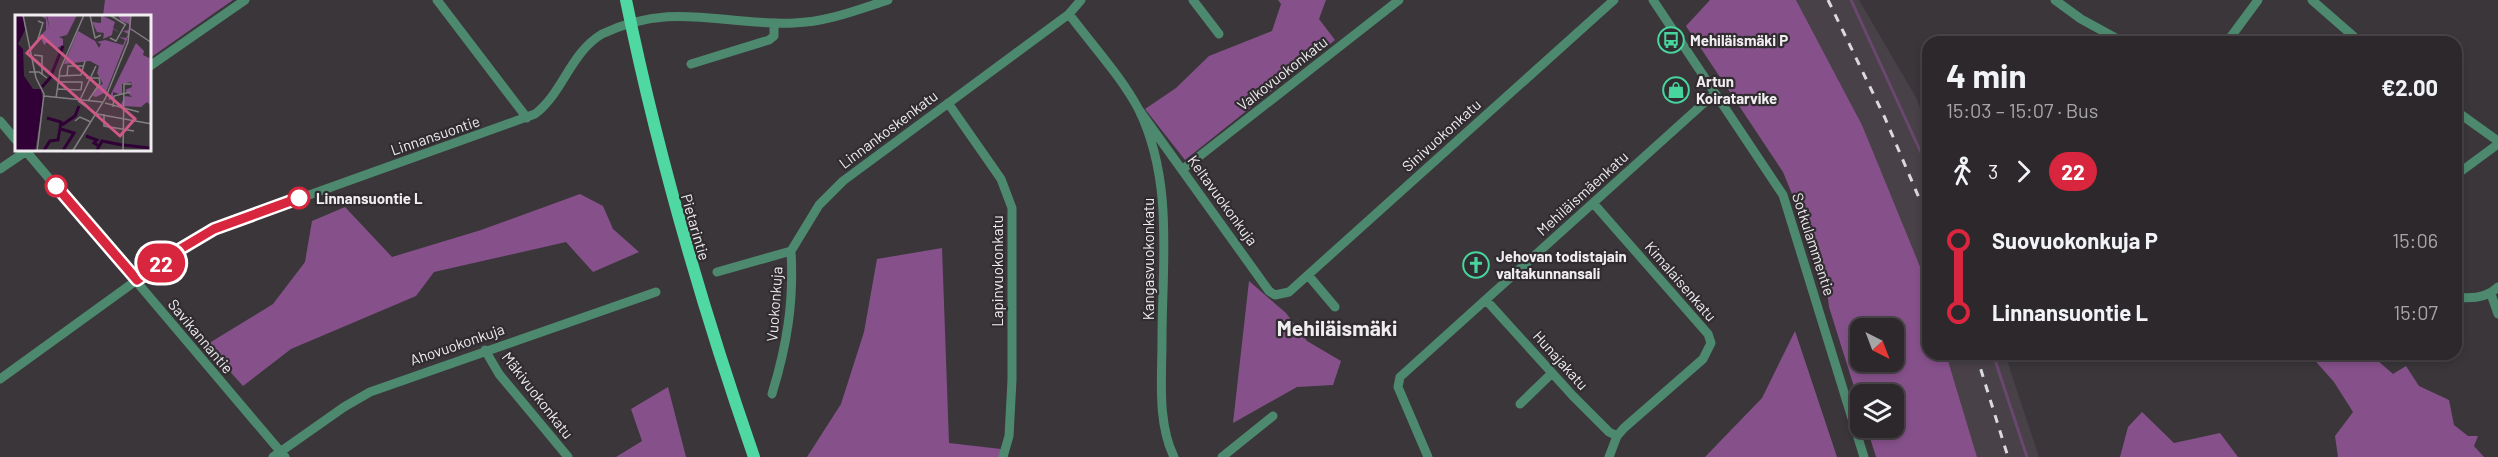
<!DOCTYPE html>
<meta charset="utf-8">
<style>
:root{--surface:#2c282c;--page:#383438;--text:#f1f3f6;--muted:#a6a6a9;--line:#484448}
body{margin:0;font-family:Barlow,sans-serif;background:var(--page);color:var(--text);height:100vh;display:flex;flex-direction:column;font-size:22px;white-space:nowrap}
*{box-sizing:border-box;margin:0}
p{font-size:20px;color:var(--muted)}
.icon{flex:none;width:33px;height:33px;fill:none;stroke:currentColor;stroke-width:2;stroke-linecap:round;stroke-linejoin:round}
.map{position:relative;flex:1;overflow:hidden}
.panel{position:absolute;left:1922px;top:36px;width:540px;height:324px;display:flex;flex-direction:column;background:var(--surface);border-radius:18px;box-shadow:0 3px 9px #0003,0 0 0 2px var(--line)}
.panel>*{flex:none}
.badge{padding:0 12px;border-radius:20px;font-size:21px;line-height:39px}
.needle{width:39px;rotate:138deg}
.tools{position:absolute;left:1850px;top:318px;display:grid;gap:12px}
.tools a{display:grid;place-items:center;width:54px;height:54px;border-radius:12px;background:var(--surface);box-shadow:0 3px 9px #0003,0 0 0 2px var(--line);font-size:30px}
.map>.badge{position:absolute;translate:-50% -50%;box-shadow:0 0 0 3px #fff}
.legs{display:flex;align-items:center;gap:9px;height:66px;padding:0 24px;font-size:20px}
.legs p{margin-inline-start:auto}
.headline{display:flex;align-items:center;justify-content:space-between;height:102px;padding:0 24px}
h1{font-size:33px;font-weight:700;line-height:45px}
ul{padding:0 24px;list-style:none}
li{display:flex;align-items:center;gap:21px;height:72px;font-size:22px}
li i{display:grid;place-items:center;width:9px;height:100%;margin:0 8px;background:currentColor}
li i::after{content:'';width:15px;height:15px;margin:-8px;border:4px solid;border-radius:50%;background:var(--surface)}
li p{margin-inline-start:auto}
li:first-child i{background:linear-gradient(#0000 50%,currentColor 0)}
li:last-child i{background:linear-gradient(currentColor 50%,#0000 0)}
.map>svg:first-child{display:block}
.built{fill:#484148}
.forest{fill:#86518b;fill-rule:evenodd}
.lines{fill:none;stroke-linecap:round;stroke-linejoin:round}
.stream{stroke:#69476e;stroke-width:3}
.minor{stroke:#4d896e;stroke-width:9}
.major{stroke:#50d8a2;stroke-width:12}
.rail{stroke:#dbd9db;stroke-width:3;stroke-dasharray:8 8;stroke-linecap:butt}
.line-1-casing{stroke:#fff;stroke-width:14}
.line-1{stroke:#d7263d;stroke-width:9}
.stop-1-dot{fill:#fff;stroke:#d7263d;stroke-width:3}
.labels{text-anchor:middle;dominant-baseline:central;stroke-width:4.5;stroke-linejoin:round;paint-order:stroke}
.poi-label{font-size:15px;font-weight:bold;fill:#efedef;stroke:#302c30;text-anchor:start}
.street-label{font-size:15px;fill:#efedef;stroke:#302c30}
.stop-label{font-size:15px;font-weight:bold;fill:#efedef;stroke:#302c30;text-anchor:start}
.district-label{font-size:21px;font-weight:bold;fill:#efedef;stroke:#302c30}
.inset-river{fill:none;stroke:#300036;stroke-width:3}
.inset-road{fill:none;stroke:#827f82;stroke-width:1.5}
.view{fill:#d05887;fill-opacity:0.15;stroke:#d05887;stroke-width:3}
.inset-edge{fill:none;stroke:#efedef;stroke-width:3}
</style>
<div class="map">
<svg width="2498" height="457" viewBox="0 0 2498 457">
<rect width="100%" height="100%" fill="#3a363a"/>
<path class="built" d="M 1796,0 L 1859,0 L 1917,99 L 1927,130 L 1927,290 L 1862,125 Z
M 1946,354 L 2005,354 L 2039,457 L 1977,457 Z"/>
<path class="forest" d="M 105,0 L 233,0 L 150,58 L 150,16 L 103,16 Z
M 1278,0 L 1326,0 L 1319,19 L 1335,40 L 1185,160 L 1145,109 L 1176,88 L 1209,56 L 1272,31 L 1281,4 Z
M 1710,0 L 1796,0 L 1862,125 L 1923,274 L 1927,290 L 1928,354 L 1946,354 L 1977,457 L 1876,457 L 1867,428 L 1893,428 L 1893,394 L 1860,394 L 1860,406 L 1829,307 L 1825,275 L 1783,172 L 1686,26 ZM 1860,328 L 1893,328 L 1893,362 L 1860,362 Z
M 580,194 L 603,206 L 613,229 L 639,252 L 593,272 L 566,242 L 434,272 L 416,296 L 291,349 L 243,386 L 206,345 L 273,304 L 305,262 L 312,221 L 345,207 L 392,257 L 481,230 Z
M 942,248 L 949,443 L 1001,449 L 999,457 L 807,457 L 841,404 L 864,332 L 877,259 Z
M 1249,281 L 1286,313 L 1307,341 L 1341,361 L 1333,385 L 1297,387 L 1233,423 Z
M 1795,331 L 1837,457 L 1705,457 L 1762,398 Z
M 2348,354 L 2351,357 L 2354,354 L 2370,354 L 2393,374 L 2406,366 L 2419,386 L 2449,400 L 2454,425 L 2468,436 L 2478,436 L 2474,446 L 2484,457 L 2338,457 L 2335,436 L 2353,412 L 2334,382 L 2310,355 Z
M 668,387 L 686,457 L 616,457 L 642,441 L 631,409 Z
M 2142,412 L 2174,443 L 2220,433 L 2238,457 L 2120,457 L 2128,427 Z"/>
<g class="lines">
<path class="stream" d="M 1851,0 L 1928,168
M 1993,354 L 2027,457"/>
<path class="minor" d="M 437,0 L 527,118
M 1193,0 L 1219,34
M 1653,0 L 1783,195 L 1864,457
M 2055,0 L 2081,19 L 2123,42
M 2312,0 L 2360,42
M 1069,14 C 1092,45 1121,76 1139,110 C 1174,182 1162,263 1162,340 C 1162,378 1157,422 1174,457
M 2227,42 L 2258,0
M 691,64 L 769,40 L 774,36 L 774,23
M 150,66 L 245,0
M 948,103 L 1001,179 L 1012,208 L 1012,380 L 1009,436 L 1003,457
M 1139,110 L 1269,291 L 1275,295 L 1289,292 L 1614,0
M 2456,111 L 2498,141
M 0,121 L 16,140
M 25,150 L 285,457
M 0,169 L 28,150
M 1183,169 L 1399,0
M 2456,175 L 2498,144
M 1594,204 L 1708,334 L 1711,343 L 1703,359 L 1624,428 L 1617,436 L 1609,457
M 717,272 L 791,251 L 819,205 L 843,181 L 1069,14 L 1081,0
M 1308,275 L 1335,307
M 2491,294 L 2498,314
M 2456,297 C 2471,299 2487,298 2498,287
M 1486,300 L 1573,396 L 1609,432 L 1617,436
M 485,350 L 499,374 L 568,457
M 0,379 L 177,251 L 214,229 L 535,114 C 563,93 570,53 602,34 C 674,0 721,26 794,23 C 827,22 857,10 888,0
M 772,394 C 787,345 794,302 791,251
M 1520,404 L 1552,373
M 273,457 L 344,407 L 370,392 L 656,292
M 1222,457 L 1273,416
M 1428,457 L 1398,387 L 1400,377 L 1715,93"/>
<path class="major" d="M 626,0 C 658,156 702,307 754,457"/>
<path class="rail" d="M 1828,0 L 1885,118 L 1928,219
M 1976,354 L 2008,457"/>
</g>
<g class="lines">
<g class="line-1-casing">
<path id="line-1" d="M 56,186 L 137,280 L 177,251 L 214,229 L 299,198"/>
</g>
<use href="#line-1" class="line-1"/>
</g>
<defs>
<g id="bus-ring" transform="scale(1.35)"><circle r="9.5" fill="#302c30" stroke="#48d49d" stroke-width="1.5"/><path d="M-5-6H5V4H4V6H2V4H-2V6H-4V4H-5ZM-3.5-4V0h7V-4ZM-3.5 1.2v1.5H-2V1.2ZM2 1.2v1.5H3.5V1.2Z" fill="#48d49d"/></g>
<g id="shop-ring" transform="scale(1.35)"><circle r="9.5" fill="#302c30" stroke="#48d49d" stroke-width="1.5"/><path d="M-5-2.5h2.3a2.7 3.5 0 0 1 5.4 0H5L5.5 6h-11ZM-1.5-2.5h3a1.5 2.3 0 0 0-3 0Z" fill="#48d49d"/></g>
<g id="church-ring" transform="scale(1.35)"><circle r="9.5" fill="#302c30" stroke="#48d49d" stroke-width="1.5"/><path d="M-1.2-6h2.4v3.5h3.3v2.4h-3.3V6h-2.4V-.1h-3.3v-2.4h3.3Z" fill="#48d49d"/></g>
</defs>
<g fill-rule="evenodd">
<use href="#bus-ring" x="1671" y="40"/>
<use href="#shop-ring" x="1676" y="90"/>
<use href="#church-ring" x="1476" y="265"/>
</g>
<g class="stop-1-dot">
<circle cx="56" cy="186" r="10"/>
<circle cx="299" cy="198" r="10"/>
</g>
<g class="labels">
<g class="poi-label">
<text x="1690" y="40">Mehiläismäki P</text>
<text x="1696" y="81">Artun<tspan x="1696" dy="17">Koiratarvike</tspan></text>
<text x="1496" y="256">Jehovan todistajain<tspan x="1496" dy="17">valtakunnansali</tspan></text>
</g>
<g class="street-label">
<text transform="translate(1282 73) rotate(-38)">Valkovuokonkatu</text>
<text transform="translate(888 129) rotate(-37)">Linnankoskenkatu</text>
<text transform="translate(435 135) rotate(-19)">Linnansuontie</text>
<text transform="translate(1441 135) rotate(-42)">Sinivuokonkatu</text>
<text transform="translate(1582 193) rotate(-42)">Mehiläismäenkatu</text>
<text transform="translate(1223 200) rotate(54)">Keltavuokonkuja</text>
<text transform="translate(696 227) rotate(74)">Pietarintie</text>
<text transform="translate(1814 244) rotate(72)">Sotkulammentie</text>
<text transform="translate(1148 259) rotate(-90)">Kangasvuokonkatu</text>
<text transform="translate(997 271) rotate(-90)">Lapinvuokonkatu</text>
<text transform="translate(1681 281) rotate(49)">Kimalaisenkatu</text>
<text transform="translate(774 304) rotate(-86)">Vuokonkuja</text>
<text transform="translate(201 336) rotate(50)">Savikannantie</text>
<text transform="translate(457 344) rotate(-19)">Ahovuokonkuja</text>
<text transform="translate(1561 360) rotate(48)">Hunajakatu</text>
<text transform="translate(538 395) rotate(52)">Mäkivuokonkatu</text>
</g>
<g class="stop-label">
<text x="316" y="198">Linnansuontie L</text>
</g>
<g class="district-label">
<text x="1337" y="327">Mehiläismäki</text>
</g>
</g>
<g transform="translate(15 15)">
<rect width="136" height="136" fill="#3a363a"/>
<path d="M 24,0 L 31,0 L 35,15 L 32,0 L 62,0 L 52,20 L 44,22 L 48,24 L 48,30 L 40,34 L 34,26 L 29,30 L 25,21 L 31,15 L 31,4 ZM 86,0 L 100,7 L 98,13 L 105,18 L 98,14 L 97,20 L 88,24 L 89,18 L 82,17 L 77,7 L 86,8 ZM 103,0 L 115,0 L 116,14 L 91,77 L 81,82 L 78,81 L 82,71 L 88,69 L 82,58 L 84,51 L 75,46 L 49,49 L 63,16 L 80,26 L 84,33 L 86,29 L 82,27 L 90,25 L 108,30 L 110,25 L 104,22 L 111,23 L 113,19 L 108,16 L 114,15 L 114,9 L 106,6 ZM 121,28 L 129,36 L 128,40 L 136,44 L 136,91 L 132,87 L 126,92 L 105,91 L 110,81 L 117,82 L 110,75 L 117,72 L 116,67 L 107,69 L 107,80 L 98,77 L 98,84 L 93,85 Z" fill="#86518b"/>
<path d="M 0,0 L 7,0 L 9,5 L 10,15 L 3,29 L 8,34 L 9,61 L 18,74 L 26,74 L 28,85 L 20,136 L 0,136 Z" fill="#300036"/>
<path class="inset-river" d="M 27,72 L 35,63 L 48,31M 47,110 L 60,101 L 64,91M 46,114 L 59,118 L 47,137M 71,121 L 82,125 L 79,128 L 84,131M 109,130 L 135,133 L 135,137M 28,137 L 35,126 L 43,125 L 46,107 L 32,103M 81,137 L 87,126 L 107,130"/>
<path class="inset-road" d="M 8,0 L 21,63 L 29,79 L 22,137M 75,0 L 80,23 L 86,20M 95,0 L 111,10M 116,14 L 137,28M 95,23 L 101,26 L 110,10M 22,27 L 28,8 L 23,6M 19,40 L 27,41 L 27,60M 14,57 L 24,57 L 32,63M 44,61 L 66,60 L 70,46M 52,61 L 53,51 L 68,51M 71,63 L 84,63 L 85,68 L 73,86M 43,67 L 67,67 L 66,75M 42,74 L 66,75M 29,81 L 87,87M 41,83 L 45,55 L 69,0M 65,85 L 81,51M 63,86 L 82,99 L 137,109M 90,88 L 124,97M 98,92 L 99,81 L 115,77M 89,99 L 89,111 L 119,116M 60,106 L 65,102 L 76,107M 57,137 L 90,84 L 113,27 L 116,0M 108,137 L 109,69 L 116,69"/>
<path class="view" d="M 27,21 L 120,104 L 105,121 L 12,38 Z"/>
<rect width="136" height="136" class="inset-edge"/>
</g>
</svg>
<div class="tools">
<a><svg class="needle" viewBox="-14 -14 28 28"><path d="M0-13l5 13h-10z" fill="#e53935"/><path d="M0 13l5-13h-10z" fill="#a6a6a9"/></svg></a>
<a><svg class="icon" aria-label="layers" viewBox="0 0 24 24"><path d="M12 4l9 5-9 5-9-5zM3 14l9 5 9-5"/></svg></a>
</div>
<b class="badge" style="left:161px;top:263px;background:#d7263d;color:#fff">22</b>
<section class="panel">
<div class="headline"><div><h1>4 min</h1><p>15:03 – 15:07 · Bus</p></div><b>€2.00</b></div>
<div class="legs"><svg class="icon" aria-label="walk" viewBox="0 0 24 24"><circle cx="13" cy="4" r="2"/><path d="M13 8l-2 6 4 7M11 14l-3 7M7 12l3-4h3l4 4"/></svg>3<svg class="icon" aria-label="forward" viewBox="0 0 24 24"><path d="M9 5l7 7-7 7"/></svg><b class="badge" style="background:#d7263d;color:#fff">22</b></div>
<ul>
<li><i style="color:#d7263d"></i><b>Suovuokonkuja P</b><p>15:06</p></li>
<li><i style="color:#d7263d"></i><b>Linnansuontie L</b><p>15:07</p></li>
</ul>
</section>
</div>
